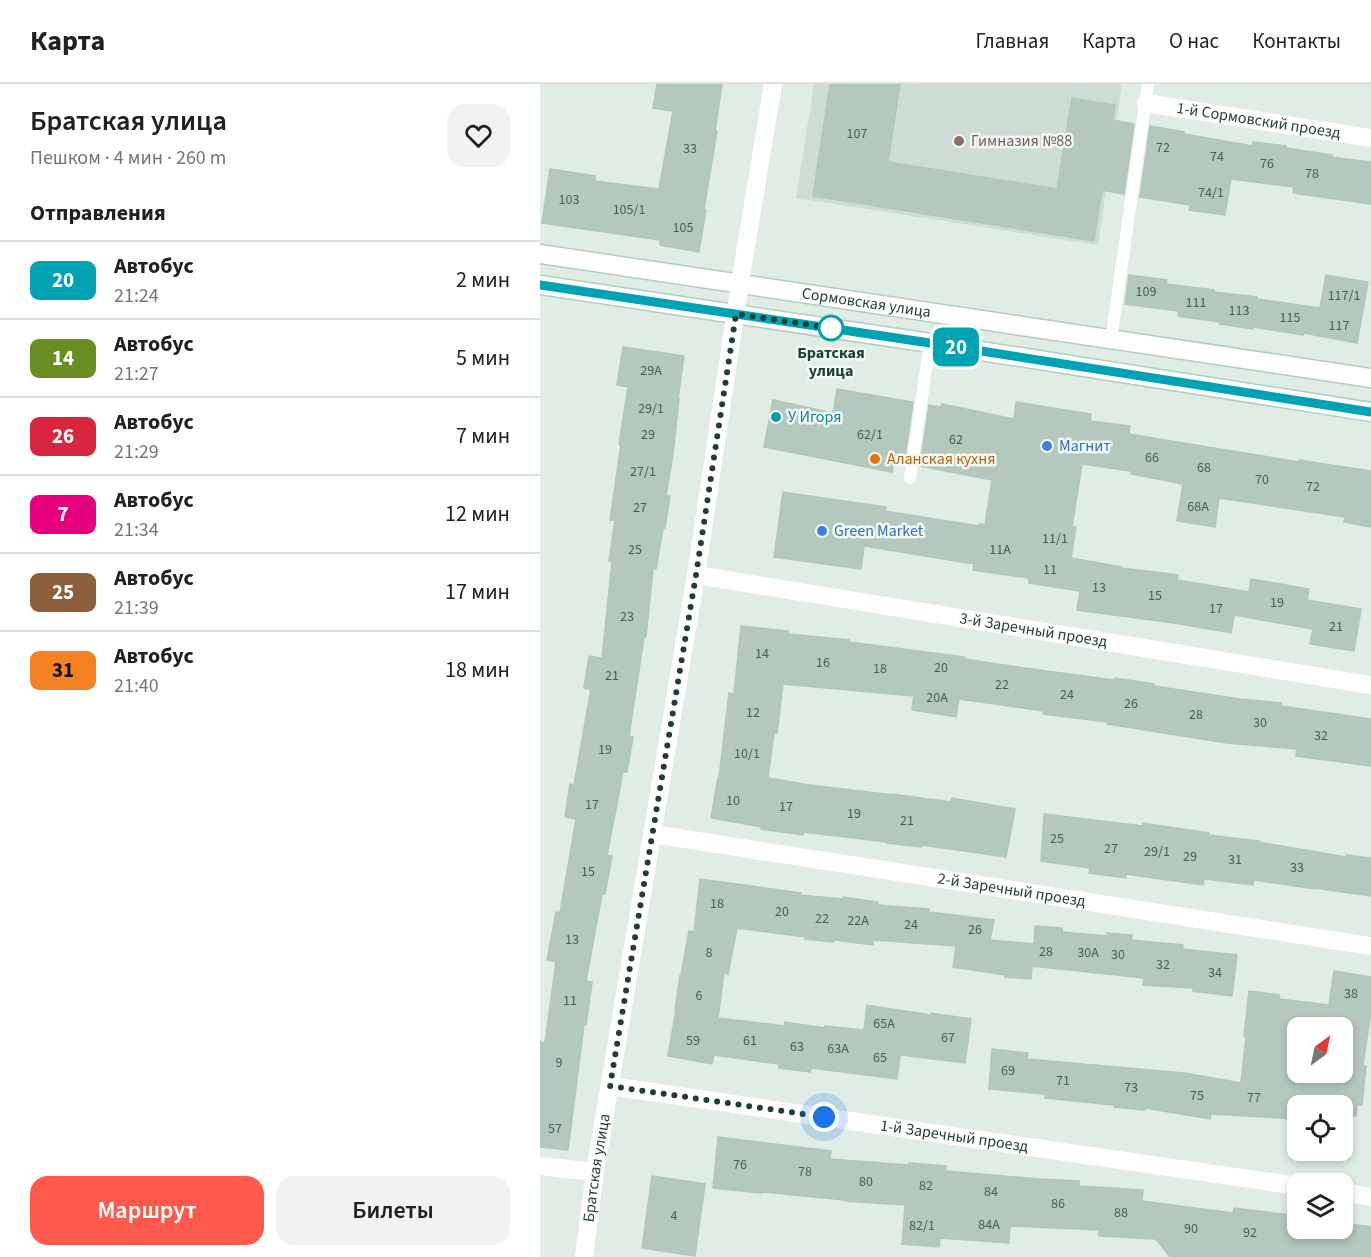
<!DOCTYPE html>
<html lang="ru">
<meta charset="utf-8">
<style>
:root{--surface:#fff;--page:#f2f2f2;--text:#202124;--muted:#757577;--line:#e0e0e0;--accent:#ff594b}
body{margin:0;font-family:"Source Sans 3",sans-serif;background:var(--page);color:var(--text);height:100vh;display:flex;flex-direction:column;font-size:22px;white-space:nowrap}
*{box-sizing:border-box;margin:0}
p{font-size:20px;color:var(--muted)}
.icon{flex:none;width:33px;height:33px;fill:none;stroke:currentColor;stroke-width:2;stroke-linecap:round;stroke-linejoin:round}
.map{position:relative;flex:1;overflow:hidden}
.panel{display:flex;flex-direction:column;background:var(--surface);width:540px}
.panel>*{flex:none}
.badge{padding:0 12px;border-radius:9px;font-size:21px;line-height:39px}
.needle{width:39px;rotate:33deg}
.tools{position:absolute;left:747px;top:933px;display:grid;gap:12px}
.tools a{display:grid;place-items:center;width:66px;height:66px;border-radius:12px;background:var(--surface);box-shadow:0 3px 9px #0003;font-size:30px}
.you{position:absolute;width:30px;height:30px;margin:-15px;border:4px solid #fff;border-radius:50%;background:#1a73e8;box-shadow:0 0 0 9px #1a73e833}
.map>.badge{position:absolute;translate:-50% -50%;box-shadow:0 0 0 3px #fff}
h2{padding:0 30px;font-size:22px;line-height:54px}
.round{display:grid;place-items:center;flex:none;width:63px;height:63px;border-radius:18px;background:var(--page)}
.head{display:flex;align-items:center;justify-content:space-between;height:102px;padding:0 30px}
h1{font-size:28px;font-weight:600;line-height:45px}
.action{display:flex;gap:12px;margin-top:auto;padding:12px 30px}
.action a{flex:1;height:69px;border-radius:18px;background:var(--accent);color:#fff;font-size:24px;font-weight:600;line-height:69px;text-align:center}
.action a+a{background:var(--page);color:var(--text)}
ul{padding:0;list-style:none}
li{display:flex;align-items:center;gap:18px;height:78px;padding:0 30px;border-top:2px solid var(--line)}
li div{flex:1}
li b{display:block;font-size:22px}
li em{font-style:normal}
li .badge{min-width:66px;font-weight:700;text-align:center}
header{display:flex;align-items:center;gap:36px;box-sizing:border-box;height:84px;padding:0 30px;background:var(--surface);border-bottom:2px solid var(--line)}
header strong{font-size:28px}
nav{display:flex;gap:33px;margin-inline-start:auto;font-size:21px}
main{display:flex;flex:1;min-height:0}
.map>svg:first-child{display:block}
.built{fill:#cdddd3}
.building{fill:#b4c8bd;stroke:#b1c7ba;stroke-width:1.5;fill-rule:evenodd}
.lines{fill:none;stroke-linecap:round;stroke-linejoin:round}
.secondary-casing{stroke:#b1cebf;stroke-width:21}
.service{stroke:#fff;stroke-width:12}
.minor{stroke:#fff;stroke-width:18}
.secondary{stroke:#fff;stroke-width:18}
.line-casing{stroke:#fff;stroke-width:14}
.line{stroke:#00a3b4;stroke-width:9}
.walk{stroke:#1e3f31;stroke-width:6;stroke-dasharray:0 10.8}
.education-dot{fill:#8d6e63;stroke:#f0f9f3;stroke-width:2}
.stop-dot{fill:#fff;stroke:#00a3b4;stroke-width:3}
.culture-dot{fill:#0f9aa8;stroke:#f0f9f3;stroke-width:2}
.shop-dot{fill:#3f7fe0;stroke:#f0f9f3;stroke-width:2}
.food-dot{fill:#e8710a;stroke:#f0f9f3;stroke-width:2}
.labels{text-anchor:middle;dominant-baseline:central;stroke-width:5;stroke-linejoin:round;paint-order:stroke}
.number-label{font-size:14px;fill:#446154}
.street-label{font-size:16px;fill:#1e3f31;stroke:#f0f9f3}
.education-label{font-size:16px;fill:#785e54;stroke:#f0f9f3;text-anchor:start}
.stop-label{font-size:16px;font-weight:bold;fill:#1e3f31;stroke:#f0f9f3}
.culture-label{font-size:16px;fill:#0d838f;stroke:#f0f9f3;text-anchor:start}
.shop-label{font-size:16px;fill:#366cbe;stroke:#f0f9f3;text-anchor:start}
.food-label{font-size:16px;fill:#c56008;stroke:#f0f9f3;text-anchor:start}
</style>
<header>
<strong>Карта</strong>
<nav><a>Главная</a><a>Карта</a><a>О нас</a><a>Контакты</a></nav>
</header>
<main>
<section class="panel">
<div class="head"><div><h1>Братская улица</h1><p>Пешком · 4 мин · 260 m</p></div><a class="round"><svg class="icon" aria-label="heart" viewBox="0 0 24 24"><path d="M12 20l-8-8c-3-5 5-10 8-4 3-6 11-1 8 4z"/></svg></a></div>
<h2>Отправления</h2>
<ul>
<li><span class="badge" style="background:#00a3b4;color:#fff">20</span><div><b>Автобус</b><p>21:24</p></div><em>2 мин</em></li>
<li><span class="badge" style="background:#6b8e23;color:#fff">14</span><div><b>Автобус</b><p>21:27</p></div><em>5 мин</em></li>
<li><span class="badge" style="background:#d7263d;color:#fff">26</span><div><b>Автобус</b><p>21:29</p></div><em>7 мин</em></li>
<li><span class="badge" style="background:#e6007e;color:#fff">7</span><div><b>Автобус</b><p>21:34</p></div><em>12 мин</em></li>
<li><span class="badge" style="background:#8b5e3c;color:#fff">25</span><div><b>Автобус</b><p>21:39</p></div><em>17 мин</em></li>
<li><span class="badge" style="background:#f58220;color:#111">31</span><div><b>Автобус</b><p>21:40</p></div><em>18 мин</em></li>
</ul>
<div class="action"><a>Маршрут</a><a>Билеты</a></div>
</section>
<div class="map">
<svg width="831" height="1173" viewBox="0 0 831 1173">
<rect width="100%" height="100%" fill="#dfede4"/>
<path class="built" d="M 274,0 L 582,0 L 558,161 L 256,114 Z"/>
<path class="building" d="M 117,0 L 182,0 L 175,47 L 177,47 L 164,125 L 166,126 L 159,168 L 120,161 L 120,156 L 2,139 L 10,85 L 55,92 L 55,97 L 119,105 L 133,27 L 113,24 Z
M 290,0 L 360,0 L 348,78 L 517,105 L 532,14 L 575,21 L 573,36 L 594,40 L 584,110 L 562,106 L 554,157 L 273,112 Z
M 610,42 L 644,48 L 644,50 L 713,62 L 713,58 L 746,62 L 746,64 L 792,71 L 791,73 L 831,78 L 831,120 L 753,109 L 754,103 L 691,95 L 685,131 L 649,126 L 650,121 L 600,113 Z
M 589,191 L 627,196 L 626,200 L 674,206 L 674,208 L 717,213 L 717,215 L 780,224 L 786,191 L 828,198 L 817,259 L 764,249 L 763,251 L 713,243 L 713,245 L 680,240 L 680,238 L 638,232 L 639,227 L 585,220 Z
M 83,263 L 144,272 L 138,315 L 139,315 L 133,370 L 126,412 L 130,412 L 125,444 L 123,444 L 116,485 L 113,485 L 106,553 L 104,553 L 89,652 L 93,653 L 87,688 L 83,688 L 67,771 L 72,772 L 65,810 L 62,810 L 46,897 L 52,898 L 46,941 L 44,941 L 28,1066 L 0,1063 L 0,958 L 5,959 L 16,878 L 7,876 L 16,828 L 20,829 L 36,735 L 25,733 L 30,700 L 34,701 L 51,605 L 44,604 L 49,572 L 62,574 L 72,478 L 69,477 L 75,436 L 70,436 L 81,361 L 79,360 L 88,303 L 77,301 Z
M 297,305 L 373,318 L 364,379 L 354,377 L 352,388 L 224,363 L 233,316 L 293,329 Z
M 476,318 L 551,330 L 550,337 L 590,342 L 589,350 L 759,378 L 759,376 L 831,387 L 831,443 L 804,438 L 805,433 L 679,414 L 675,443 L 637,437 L 643,400 L 591,390 L 591,387 L 542,380 L 532,443 L 536,443 L 531,474 L 581,483 L 581,484 L 638,491 L 637,496 L 709,508 L 711,495 L 769,505 L 767,516 L 821,525 L 814,567 L 770,560 L 773,545 L 694,531 L 691,549 L 634,539 L 537,526 L 540,507 L 489,499 L 489,494 L 433,486 L 434,480 L 324,462 L 321,485 L 234,473 L 243,408 L 346,423 L 345,427 L 439,442 L 439,440 L 445,441 L 452,396 L 380,382 L 389,321 L 401,323 L 402,320 L 474,335 Z
M 201,542 L 248,547 L 248,550 L 309,556 L 309,558 L 425,573 L 424,575 L 484,584 L 574,596 L 575,594 L 614,600 L 614,602 L 700,615 L 741,619 L 741,622 L 831,635 L 831,682 L 756,672 L 757,665 L 687,659 L 568,640 L 568,638 L 503,630 L 504,627 L 419,615 L 416,633 L 372,626 L 374,612 L 243,600 L 237,649 L 234,649 L 228,694 L 270,701 L 353,711 L 353,710 L 411,718 L 412,714 L 475,725 L 466,773 L 382,761 L 381,763 L 347,759 L 347,758 L 263,748 L 263,751 L 221,745 L 222,743 L 171,734 L 178,694 L 179,694 L 189,609 L 194,610 Z
M 504,730 L 603,742 L 603,739 L 669,749 L 669,751 L 719,757 L 718,758 L 806,773 L 806,771 L 831,774 L 831,812 L 775,804 L 775,805 L 714,796 L 713,801 L 664,795 L 663,801 L 586,790 L 586,794 L 549,789 L 550,784 L 501,777 Z
M 160,795 L 261,809 L 260,811 L 303,815 L 303,813 L 338,818 L 337,821 L 389,825 L 389,828 L 454,836 L 450,856 L 494,860 L 495,842 L 522,844 L 522,848 L 567,852 L 567,849 L 592,851 L 591,856 L 643,861 L 642,865 L 697,871 L 692,912 L 653,907 L 653,904 L 603,901 L 604,894 L 492,882 L 491,895 L 465,893 L 466,891 L 413,883 L 416,862 L 333,856 L 333,861 L 294,856 L 293,858 L 265,855 L 266,853 L 197,844 L 188,890 L 184,889 L 178,934 L 244,942 L 245,938 L 285,944 L 285,942 L 324,946 L 327,921 L 391,931 L 391,929 L 431,935 L 425,979 L 360,971 L 357,995 L 271,984 L 270,988 L 239,984 L 239,980 L 174,971 L 172,980 L 128,972 L 136,926 L 135,926 L 140,891 L 141,891 L 149,847 L 154,848 Z
M 794,887 L 831,893 L 831,927 L 823,981 L 826,982 L 822,1021 L 817,1021 L 816,1032 L 802,1031 L 802,1020 L 772,1017 L 771,1022 L 758,1022 L 758,1035 L 671,1030 L 670,1035 L 605,1024 L 605,1026 L 574,1023 L 574,1021 L 505,1014 L 505,1010 L 449,1005 L 452,965 L 488,969 L 487,975 L 644,989 L 701,999 L 706,952 L 704,952 L 709,907 L 739,911 L 739,915 L 789,921 ZM 758,944 L 802,944 L 802,988 L 758,988 Z
M 178,1053 L 291,1067 L 290,1075 L 368,1081 L 369,1079 L 406,1082 L 406,1087 L 499,1095 L 539,1097 L 539,1102 L 603,1106 L 602,1117 L 693,1129 L 694,1124 L 758,1132 L 758,1144 L 810,1144 L 811,1140 L 831,1143 L 831,1173 L 630,1173 L 616,1155 L 559,1152 L 559,1146 L 470,1142 L 469,1159 L 400,1154 L 399,1163 L 362,1160 L 365,1121 L 305,1117 L 305,1116 L 223,1108 L 222,1109 L 173,1104 Z
M 112,1092 L 165,1100 L 155,1172 L 102,1164 Z"/>
<g class="lines">
<g class="secondary-casing">
<g id="secondary">
<path id="s6" d="M 0,170 L 831,294"/>
<path d="M 0,201 L 390,259 L 831,328"/>
</g>
</g>
<path class="service" d="M 571,256 L 608,0
M 370,394 L 390,259"/>
<g class="minor">
<path id="s1" d="M 606,19 L 831,54"/>
<path id="s2" d="M 156,491 L 831,601"/>
<path id="s3" d="M 113,750 L 831,862"/>
<path id="s4" d="M 70,1002 L 758,1102"/>
<path d="M 0,1082 L 55,1088"/>
<path d="M 802,1108 L 831,1113"/>
<path id="s5" d="M 44,1173 L 55,1088 L 156,491 L 200,199 L 233,0"/>
</g>
<use href="#secondary" class="secondary"/>
</g>
<g class="lines">
<g class="line-casing">
<path id="line" d="M 0,201 L 390,259 L 831,328"/>
</g>
<use href="#line" class="line"/>
<path class="walk" d="M 284,1033 L 70,1002 L 156,491 L 196,230 L 291,244"/>
</g>
<circle class="education-dot" cx="419" cy="57" r="6"/>
<circle class="stop-dot" cx="291" cy="244" r="12"/>
<circle class="culture-dot" cx="236" cy="333" r="6"/>
<g class="shop-dot">
<circle cx="507" cy="362" r="6"/>
<circle cx="282" cy="447" r="6"/>
</g>
<circle class="food-dot" cx="335" cy="375" r="6"/>
<g class="labels">
<g class="number-label">
<text x="317" y="50">107</text>
<text x="623" y="64">72</text>
<text x="150" y="65">33</text>
<text x="677" y="73">74</text>
<text x="727" y="80">76</text>
<text x="772" y="90">78</text>
<text x="671" y="109">74/1</text>
<text x="29" y="116">103</text>
<text x="89" y="126">105/1</text>
<text x="143" y="144">105</text>
<text x="606" y="208">109</text>
<text x="804" y="212">117/1</text>
<text x="656" y="219">111</text>
<text x="699" y="227">113</text>
<text x="750" y="234">115</text>
<text x="799" y="242">117</text>
<text x="111" y="287">29А</text>
<text x="111" y="325">29/1</text>
<text x="108" y="351">29</text>
<text x="330" y="351">62/1</text>
<text x="416" y="356">62</text>
<text x="612" y="374">66</text>
<text x="664" y="384">68</text>
<text x="103" y="388">27/1</text>
<text x="722" y="396">70</text>
<text x="773" y="403">72</text>
<text x="658" y="423">68А</text>
<text x="100" y="424">27</text>
<text x="515" y="455">11/1</text>
<text x="95" y="466">25</text>
<text x="460" y="466">11А</text>
<text x="510" y="486">11</text>
<text x="559" y="504">13</text>
<text x="615" y="512">15</text>
<text x="737" y="519">19</text>
<text x="676" y="525">17</text>
<text x="87" y="533">23</text>
<text x="796" y="543">21</text>
<text x="222" y="570">14</text>
<text x="283" y="579">16</text>
<text x="401" y="584">20</text>
<text x="340" y="585">18</text>
<text x="72" y="592">21</text>
<text x="462" y="601">22</text>
<text x="527" y="611">24</text>
<text x="397" y="614">20А</text>
<text x="591" y="620">26</text>
<text x="213" y="629">12</text>
<text x="656" y="631">28</text>
<text x="720" y="639">30</text>
<text x="781" y="652">32</text>
<text x="65" y="666">19</text>
<text x="207" y="670">10/1</text>
<text x="193" y="717">10</text>
<text x="52" y="721">17</text>
<text x="246" y="723">17</text>
<text x="314" y="730">19</text>
<text x="367" y="737">21</text>
<text x="517" y="755">25</text>
<text x="571" y="765">27</text>
<text x="617" y="768">29/1</text>
<text x="650" y="773">29</text>
<text x="695" y="776">31</text>
<text x="757" y="784">33</text>
<text x="48" y="788">15</text>
<text x="177" y="820">18</text>
<text x="242" y="828">20</text>
<text x="282" y="835">22</text>
<text x="318" y="837">22А</text>
<text x="371" y="841">24</text>
<text x="435" y="846">26</text>
<text x="32" y="856">13</text>
<text x="506" y="868">28</text>
<text x="169" y="869">8</text>
<text x="548" y="869">30А</text>
<text x="578" y="871">30</text>
<text x="623" y="881">32</text>
<text x="675" y="889">34</text>
<text x="811" y="910">38</text>
<text x="159" y="912">6</text>
<text x="30" y="917">11</text>
<text x="344" y="940">65А</text>
<text x="408" y="954">67</text>
<text x="153" y="957">59</text>
<text x="210" y="957">61</text>
<text x="257" y="963">63</text>
<text x="298" y="965">63А</text>
<text x="340" y="974">65</text>
<text x="19" y="979">9</text>
<text x="468" y="987">69</text>
<text x="523" y="997">71</text>
<text x="591" y="1004">73</text>
<text x="657" y="1012">75</text>
<text x="714" y="1014">77</text>
<text x="15" y="1045">57</text>
<text x="200" y="1081">76</text>
<text x="265" y="1088">78</text>
<text x="326" y="1098">80</text>
<text x="386" y="1102">82</text>
<text x="451" y="1108">84</text>
<text x="518" y="1120">86</text>
<text x="581" y="1129">88</text>
<text x="134" y="1132">4</text>
<text x="449" y="1141">84А</text>
<text x="382" y="1142">82/1</text>
<text x="651" y="1145">90</text>
<text x="710" y="1149">92</text>
</g>
<g class="street-label">
<text stroke="none"><textPath href="#s1" startOffset="114">1-й Сормовский проезд</textPath></text>
<text stroke="none"><textPath href="#s6" startOffset="330">Сормовская улица</textPath></text>
<text stroke="none"><textPath href="#s2" startOffset="342">3-й Заречный проезд</textPath></text>
<text stroke="none"><textPath href="#s3" startOffset="363">2-й Заречный проезд</textPath></text>
<text stroke="none"><textPath href="#s4" startOffset="348">1-й Заречный проезд</textPath></text>
<text stroke="none"><textPath href="#s5" startOffset="90">Братская улица</textPath></text>
</g>
<g class="education-label">
<text x="431" y="57">Гимназия №88</text>
</g>
<g class="stop-label">
<text x="291" y="269">Братская<tspan x="291" dy="18">улица</tspan></text>
</g>
<g class="culture-label">
<text x="248" y="333">У Игоря</text>
</g>
<g class="shop-label">
<text x="519" y="362">Магнит</text>
<text x="294" y="447">Green Market</text>
</g>
<g class="food-label">
<text x="347" y="375">Аланская кухня</text>
</g>
</g>
</svg>
<div class="tools">
<a><svg class="needle" viewBox="-14 -14 28 28"><path d="M0-13l5 13h-10z" fill="#e53935"/><path d="M0 13l5-13h-10z" fill="#757577"/></svg></a>
<a><svg class="icon" aria-label="locate" viewBox="0 0 24 24"><circle cx="12" cy="12" r="6"/><path d="M12 2v4M12 18v4M2 12h4M18 12h4"/></svg></a>
<a><svg class="icon" aria-label="layers" viewBox="0 0 24 24"><path d="M12 4l9 5-9 5-9-5zM3 14l9 5 9-5"/></svg></a>
</div>
<div class="you" style="left:284px;top:1033px"></div>
<b class="badge" style="left:416px;top:263px;background:#00a3b4;color:#fff">20</b>
</div>
</main>
